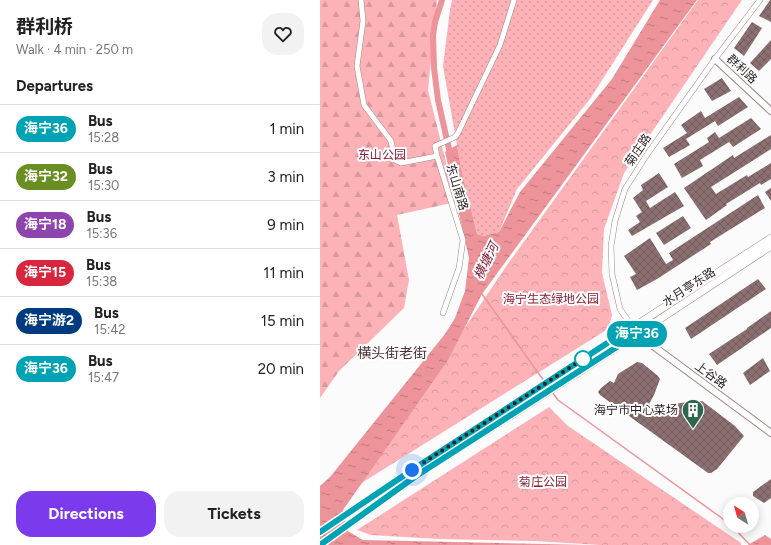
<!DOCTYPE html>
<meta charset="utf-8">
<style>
:root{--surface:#fff;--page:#f2f2f2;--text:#222;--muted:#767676;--line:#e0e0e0;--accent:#7c3aed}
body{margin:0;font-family:Figtree,"Noto Sans SC",sans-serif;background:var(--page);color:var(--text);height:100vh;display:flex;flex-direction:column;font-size:15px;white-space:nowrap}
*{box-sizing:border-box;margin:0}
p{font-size:13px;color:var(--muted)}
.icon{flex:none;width:22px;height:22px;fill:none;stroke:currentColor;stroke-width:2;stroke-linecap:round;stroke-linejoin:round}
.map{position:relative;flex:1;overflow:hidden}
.side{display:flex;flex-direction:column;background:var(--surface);width:320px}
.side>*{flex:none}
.badge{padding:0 8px;border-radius:13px;font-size:14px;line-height:26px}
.needle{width:26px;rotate:323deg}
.tools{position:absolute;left:403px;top:497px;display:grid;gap:8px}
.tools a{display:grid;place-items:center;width:36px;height:36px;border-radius:50%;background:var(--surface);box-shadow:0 2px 10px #0003;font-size:20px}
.you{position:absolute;width:20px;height:20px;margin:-10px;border:3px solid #fff;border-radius:50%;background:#1a73e8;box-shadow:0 0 0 6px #1a73e833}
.map>.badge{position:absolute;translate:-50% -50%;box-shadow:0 0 0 2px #fff}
h2{padding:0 16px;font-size:15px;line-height:36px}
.round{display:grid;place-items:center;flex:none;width:42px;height:42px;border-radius:16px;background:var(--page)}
.headline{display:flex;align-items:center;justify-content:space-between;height:68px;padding:0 16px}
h1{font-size:19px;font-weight:700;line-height:30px}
.action{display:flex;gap:8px;margin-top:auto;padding:8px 16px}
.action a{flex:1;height:46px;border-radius:16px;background:var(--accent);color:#fff;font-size:16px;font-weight:700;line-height:46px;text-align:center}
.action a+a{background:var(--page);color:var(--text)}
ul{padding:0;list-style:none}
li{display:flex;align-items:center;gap:12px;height:48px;padding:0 16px;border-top:1px solid var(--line)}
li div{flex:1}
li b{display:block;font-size:15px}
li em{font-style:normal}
li .badge{min-width:44px;font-weight:700;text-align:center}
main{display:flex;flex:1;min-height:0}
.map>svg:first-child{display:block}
.forest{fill:url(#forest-firs)}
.park{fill:url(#park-crowns)}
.garden{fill:url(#garden-dots)}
.water{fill:url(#water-ripples)}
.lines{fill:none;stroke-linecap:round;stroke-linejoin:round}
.stream{stroke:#ed939a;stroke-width:1.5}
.canal{stroke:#ed939a;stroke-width:6}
.building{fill:url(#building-cross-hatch)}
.minor-casing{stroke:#a28586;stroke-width:6}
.tertiary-casing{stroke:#a28586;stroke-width:8}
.secondary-casing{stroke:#a28586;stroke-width:8}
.minor{stroke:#fff;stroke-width:5}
.tertiary{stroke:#fff;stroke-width:6}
.secondary{stroke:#fff;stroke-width:7}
.line-casing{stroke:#fff;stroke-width:9}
.line{stroke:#00a3b4;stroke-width:6}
.walk{stroke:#2f2324;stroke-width:4;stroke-dasharray:0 7.2}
.stop-dot{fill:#fff;stroke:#00a3b4;stroke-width:2}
.labels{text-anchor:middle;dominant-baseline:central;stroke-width:4;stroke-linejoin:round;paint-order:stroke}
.street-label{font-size:12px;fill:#2f2324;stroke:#fff}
.park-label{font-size:12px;fill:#891f34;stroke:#fff}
.poi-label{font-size:12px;fill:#2f2324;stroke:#fff;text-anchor:end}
.water-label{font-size:13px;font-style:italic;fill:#7d112b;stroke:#fff}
.quarter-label{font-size:14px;fill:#4c3335;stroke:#fff}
</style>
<main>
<section class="side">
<div class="headline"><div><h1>群利桥</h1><p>Walk · 4 min · 250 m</p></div><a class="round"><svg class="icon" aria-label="heart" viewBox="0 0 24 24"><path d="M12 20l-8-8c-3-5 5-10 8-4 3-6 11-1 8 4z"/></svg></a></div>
<h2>Departures</h2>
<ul>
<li><span class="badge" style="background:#00a3b4;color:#fff">海宁36</span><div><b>Bus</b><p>15:28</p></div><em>1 min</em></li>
<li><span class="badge" style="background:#6b8e23;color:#fff">海宁32</span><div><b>Bus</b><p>15:30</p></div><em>3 min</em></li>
<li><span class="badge" style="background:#8e44ad;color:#fff">海宁18</span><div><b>Bus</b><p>15:36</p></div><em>9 min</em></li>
<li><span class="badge" style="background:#d7263d;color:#fff">海宁15</span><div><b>Bus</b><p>15:38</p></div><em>11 min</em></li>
<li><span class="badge" style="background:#003b80;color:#fff">海宁游2</span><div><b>Bus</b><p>15:42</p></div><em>15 min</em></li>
<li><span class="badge" style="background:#00a3b4;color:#fff">海宁36</span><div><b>Bus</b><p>15:47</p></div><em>20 min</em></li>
</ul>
<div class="action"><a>Directions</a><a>Tickets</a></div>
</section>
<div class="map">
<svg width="451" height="545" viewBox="0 0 451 545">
<defs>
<pattern id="forest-firs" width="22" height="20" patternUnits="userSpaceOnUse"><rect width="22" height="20" fill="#fcb2b7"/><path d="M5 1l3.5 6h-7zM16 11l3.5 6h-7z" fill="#d8999d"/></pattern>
<pattern id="park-crowns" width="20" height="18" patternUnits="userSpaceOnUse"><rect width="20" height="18" fill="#fcb2b7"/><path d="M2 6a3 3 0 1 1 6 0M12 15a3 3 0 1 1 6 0" fill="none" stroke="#d8999d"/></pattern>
<pattern id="garden-dots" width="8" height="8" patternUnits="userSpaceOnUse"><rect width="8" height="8" fill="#fcb2b7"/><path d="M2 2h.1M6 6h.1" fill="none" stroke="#d8999d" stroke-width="1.8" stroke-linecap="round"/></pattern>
<pattern id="water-ripples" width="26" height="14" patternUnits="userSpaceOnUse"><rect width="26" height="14" fill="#ed939a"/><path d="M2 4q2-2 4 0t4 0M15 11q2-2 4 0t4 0" fill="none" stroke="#c0787d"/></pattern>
<pattern id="building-cross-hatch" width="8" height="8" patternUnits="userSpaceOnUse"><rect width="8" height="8" fill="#8c7071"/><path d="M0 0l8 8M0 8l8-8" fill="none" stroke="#735c5d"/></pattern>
</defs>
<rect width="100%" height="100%" fill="#fbfbfb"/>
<path class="forest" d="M 0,0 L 117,0 L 108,90 L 136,202 L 77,215 L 89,280 L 84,308 L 19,371 L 0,398 Z"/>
<path class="park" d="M 378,0 L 422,0 L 304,173 L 284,229 L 282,273 L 292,315 L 288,329 L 40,484 L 185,268 Z
M 229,407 L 248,426 L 421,543 L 421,545 L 280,545 L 215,541 L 119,539 L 51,535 L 37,530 Z"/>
<path class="garden" d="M 132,0 L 333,0 L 270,99 L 197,189 L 179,232 L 163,236 L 157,234 L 141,168 L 123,66 L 130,10 Z"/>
<path class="water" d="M 340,0 L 377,0 L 162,294 L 128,360 L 23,510 L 26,530 L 43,540 L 269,545 L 0,545 L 0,486 L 10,477 L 125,334 L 135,318 L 145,291 L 149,258 L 125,152 L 137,145 L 141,168 L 157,234 L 163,236 L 179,232 L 200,192 L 292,79 Z
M 445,535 L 451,539 L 451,545 L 428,545 Z"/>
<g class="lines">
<path class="stream" d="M 162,294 L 224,381
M 232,392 L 238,400 L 410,524
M 412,526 L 430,545"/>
<path class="canal" d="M 122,0 L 115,22 L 113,35 L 114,68 L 118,100 L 131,158"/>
</g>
<path class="building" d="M 450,0 L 451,0 L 451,22 L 439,16 Z
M 432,22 L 442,28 L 424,56 L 414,48 Z
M 451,40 L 451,59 L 439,71 L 430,63 Z
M 402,78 L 411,91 L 392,101 L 384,89 Z
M 419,97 L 428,107 L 398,126 L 395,121 L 366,139 L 370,145 L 349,157 L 343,148 L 367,133 L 361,125 L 381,111 L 385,118 Z
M 431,118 L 441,129 L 413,147 L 409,142 L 380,160 L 383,166 L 362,178 L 354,164 L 389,142 L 387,138 L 395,132 L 399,138 Z
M 451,135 L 451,149 L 391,187 L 396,194 L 427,175 L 428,177 L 451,163 L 451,179 L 441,185 L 440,183 L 406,204 L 407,205 L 386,220 L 364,188 L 413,155 L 414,158 Z
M 339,173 L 348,187 L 326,201 L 330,208 L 355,192 L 364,206 L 312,236 L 308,230 L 320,222 L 316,216 L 322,212 L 313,198 L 323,190 L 321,185 Z
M 451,188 L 451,201 L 445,192 Z
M 438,195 L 445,208 L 390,242 L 391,244 L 337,279 L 317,290 L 310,277 L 316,274 L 304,256 L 330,238 L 346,264 L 353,260 L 349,253 Z
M 363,216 L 371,228 L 344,245 L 336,233 Z
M 438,279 L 446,289 L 371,339 L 365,328 Z
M 451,311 L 451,328 L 397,365 L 389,354 L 427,329 L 427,328 Z
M 443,358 L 450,371 L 430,385 L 423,373 Z
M 317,362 L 322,363 L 338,376 L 340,379 L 334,395 L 328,406 L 382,401 L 415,426 L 424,436 L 397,469 L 391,473 L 388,473 L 280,395 L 278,392 L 281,388 L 290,381 L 294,383 L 298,374 Z
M 451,479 L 451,498 L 444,503 L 433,496 L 433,492 Z"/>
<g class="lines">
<g class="minor-casing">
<path id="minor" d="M 41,0 L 43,21 L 37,66 L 44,105 L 71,141 L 75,160 L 81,163 L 117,156 L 143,240 L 139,268 L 123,313
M 117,156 L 115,146 L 135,137 L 138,133 L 180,45 L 194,0
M 317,334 L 300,309 L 292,274 L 291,246 L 295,221 L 305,189 L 326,156 L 395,59 L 440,0"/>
</g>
<g class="tertiary-casing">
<path id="tertiary" d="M 395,59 L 451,111
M 317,334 L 451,433"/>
</g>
<g class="secondary-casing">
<path id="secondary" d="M 0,532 L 92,470 L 451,238
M 0,545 L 96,476 L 261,371 L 451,246"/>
</g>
<use href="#minor" class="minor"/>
<use href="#tertiary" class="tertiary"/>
<use href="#secondary" class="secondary"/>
</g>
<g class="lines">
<g class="line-casing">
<path id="line" d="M 0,532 L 92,470 L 312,327 L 317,334 L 96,476 L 0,545"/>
</g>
<use href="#line" class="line"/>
<path class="walk" d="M 92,470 L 263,359"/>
</g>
<defs>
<g id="building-pin" transform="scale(1.15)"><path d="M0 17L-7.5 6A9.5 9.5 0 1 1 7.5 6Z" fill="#2e6750" stroke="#fff"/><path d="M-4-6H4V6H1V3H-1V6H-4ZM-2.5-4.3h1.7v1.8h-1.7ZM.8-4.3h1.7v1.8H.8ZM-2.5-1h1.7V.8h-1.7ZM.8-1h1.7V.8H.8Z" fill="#fff"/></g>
</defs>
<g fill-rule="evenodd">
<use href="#building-pin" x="373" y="410"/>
</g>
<circle class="stop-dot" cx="263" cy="359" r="8"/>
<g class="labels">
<g class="street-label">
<text transform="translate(422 69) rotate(43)">群利路</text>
<text transform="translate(318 150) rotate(-56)">菊庄路</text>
<text transform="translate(137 187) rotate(73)">东山南路</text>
<text transform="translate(369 287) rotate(-33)">水月亭东路</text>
<text transform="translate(391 375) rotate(36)">上谷路</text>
</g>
<g class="park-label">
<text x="62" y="155">东山公园</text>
<text x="231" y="299">海宁生态绿地公园</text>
<text x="223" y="482">菊庄公园</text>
</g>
<g class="poi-label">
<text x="358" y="410">海宁市中心菜场</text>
</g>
<g class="water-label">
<text transform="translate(166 261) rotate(-64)">横塘河</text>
</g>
<g class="quarter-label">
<text x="72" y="353">横头街老街</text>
</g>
</g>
</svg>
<div class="tools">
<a><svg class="needle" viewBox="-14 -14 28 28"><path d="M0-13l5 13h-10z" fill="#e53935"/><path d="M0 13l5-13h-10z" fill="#767676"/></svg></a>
</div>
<div class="you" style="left:92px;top:470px"></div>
<b class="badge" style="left:317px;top:334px;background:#00a3b4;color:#fff">海宁36</b>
</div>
</main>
